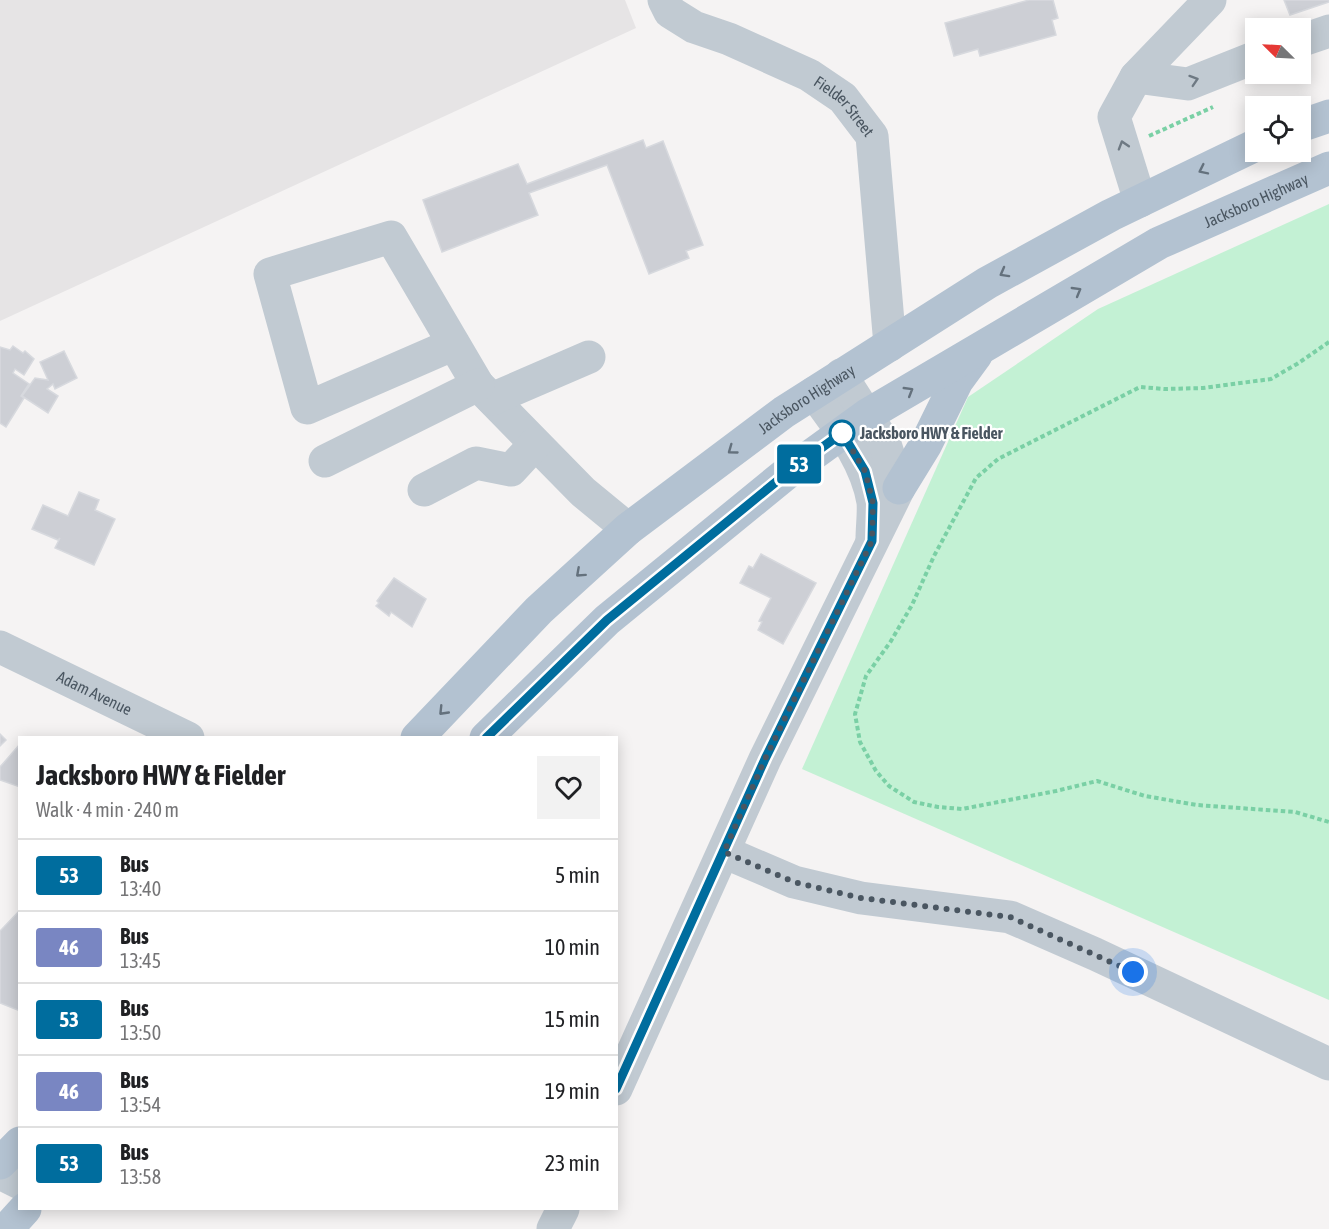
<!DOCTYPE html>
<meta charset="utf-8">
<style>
:root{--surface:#fff;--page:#f2f2f2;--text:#202124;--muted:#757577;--line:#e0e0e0}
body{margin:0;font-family:"Asap Condensed",sans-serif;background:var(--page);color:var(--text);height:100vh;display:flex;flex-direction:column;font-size:22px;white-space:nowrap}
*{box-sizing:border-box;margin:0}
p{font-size:20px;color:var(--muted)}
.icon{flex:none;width:33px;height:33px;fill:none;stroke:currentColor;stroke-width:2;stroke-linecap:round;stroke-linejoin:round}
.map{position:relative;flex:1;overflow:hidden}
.side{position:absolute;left:18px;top:736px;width:600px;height:474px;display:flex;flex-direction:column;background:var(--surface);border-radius:0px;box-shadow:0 3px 15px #0003}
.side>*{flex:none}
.badge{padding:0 12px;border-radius:4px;font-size:21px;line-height:39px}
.needle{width:39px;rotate:294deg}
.tools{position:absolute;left:1245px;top:18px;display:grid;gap:12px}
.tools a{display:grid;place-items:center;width:66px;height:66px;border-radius:0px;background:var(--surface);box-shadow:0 3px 15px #0003;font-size:30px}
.you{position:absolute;width:30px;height:30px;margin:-15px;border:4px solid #fff;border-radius:50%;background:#1a73e8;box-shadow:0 0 0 9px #1a73e833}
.map>.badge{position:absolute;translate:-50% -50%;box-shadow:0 0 0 3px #fff}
.round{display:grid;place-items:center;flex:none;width:63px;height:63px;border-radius:0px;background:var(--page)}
.overview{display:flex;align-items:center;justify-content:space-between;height:102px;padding:0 18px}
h1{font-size:28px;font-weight:700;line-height:45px}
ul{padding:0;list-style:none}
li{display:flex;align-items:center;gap:18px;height:72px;padding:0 18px;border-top:2px solid var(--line)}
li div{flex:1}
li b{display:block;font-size:22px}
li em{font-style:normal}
li .badge{min-width:66px;font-weight:700;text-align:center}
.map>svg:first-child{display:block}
.education{fill:#e6e4e5}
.green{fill:#c3f1d4}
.building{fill:#cdcfd5;stroke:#d7d9de;stroke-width:1.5}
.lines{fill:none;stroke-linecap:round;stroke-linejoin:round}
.path{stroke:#7ad0a5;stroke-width:4;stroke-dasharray:4.5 3;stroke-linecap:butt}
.minor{stroke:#c1cad2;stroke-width:33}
.major{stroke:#b3c2d1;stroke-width:33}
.oneway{stroke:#6e7983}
.oneway2{stroke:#64717d}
.line-casing{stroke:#fff;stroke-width:14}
.line{stroke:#006d9e;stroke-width:9}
.walk{stroke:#4a5661;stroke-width:6;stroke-dasharray:0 10.8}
.stop-dot{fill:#fff;stroke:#006d9e;stroke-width:3}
.labels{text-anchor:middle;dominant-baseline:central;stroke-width:4.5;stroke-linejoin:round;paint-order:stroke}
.street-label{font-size:16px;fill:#4a5661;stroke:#fff}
.stop-label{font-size:16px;font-weight:bold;fill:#4a5661;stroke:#fff;text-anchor:start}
</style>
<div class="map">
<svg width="1329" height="1229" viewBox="0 0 1329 1229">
<rect width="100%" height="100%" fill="#f5f3f3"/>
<path class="education" d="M 0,0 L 625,0 L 636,28 L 0,321 Z"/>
<path class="green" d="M 1329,204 L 1329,1000 L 802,769 L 968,397 L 1098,309 Z"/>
<path class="building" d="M 1029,0 L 1053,0 L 1058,18 L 1052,20 L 1056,35 L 980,56 L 978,49 L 954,56 L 945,23 Z
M 1284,0 L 1329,0 L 1329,2 L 1290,15 Z
M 643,140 L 646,148 L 663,141 L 703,245 L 686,251 L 689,258 L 649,274 L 607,165 L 529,193 L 538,215 L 442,252 L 423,200 L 518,164 L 527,184 Z
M 13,346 L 23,353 L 25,351 L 34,359 L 24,375 L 15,369 L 13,373 L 29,384 L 21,396 L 24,398 L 6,427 L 0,423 L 0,347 L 10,350 Z
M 64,351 L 77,378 L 55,389 L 53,384 L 47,389 L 58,396 L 48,413 L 22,396 L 35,378 L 48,380 L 40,362 Z
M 79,492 L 99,500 L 95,510 L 115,519 L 94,565 L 55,548 L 60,538 L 58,540 L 32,529 L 43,505 L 68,516 Z
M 761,554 L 816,583 L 783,644 L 758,630 L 762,622 L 759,621 L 771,598 L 740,583 L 749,566 L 753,568 Z
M 394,578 L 426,599 L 412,627 L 391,612 L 389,616 L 376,606 L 379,603 L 377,601 Z
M 0,734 L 6,740 L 0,746 Z
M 20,744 L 20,787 L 0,780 L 0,767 Z
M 20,910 L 20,1011 L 0,1003 L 0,931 Z"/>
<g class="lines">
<path class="path" d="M 1275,80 L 1289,74
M 1149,136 L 1213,107
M 1329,342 L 1297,364 L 1271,379 L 1203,388 L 1164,389 L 1140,387 L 998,459 L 976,478 L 934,556 L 912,605 L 891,641 L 866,676 L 855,714 L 860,742 L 876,771 L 889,786 L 914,802 L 938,807 L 962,809 L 1056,791 L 1097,781 L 1145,796 L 1197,805 L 1295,812 L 1329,822"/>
<g class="minor">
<path id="s1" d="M 664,0 L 670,12 L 694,27 L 729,39 L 809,75 L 843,98 L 872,136 L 890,345"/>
<path d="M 1300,41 L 1329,31"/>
<path d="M 1136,77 L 1188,84 L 1256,57"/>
<path d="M 1140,201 L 1114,117 L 1136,77 L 1210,0"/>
<path d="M 454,344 L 307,408 L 270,274 L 391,237 L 478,385 L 583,492 L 628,529"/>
<path d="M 814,393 C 838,426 866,460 873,502 C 874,513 872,527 872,539"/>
<path d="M 492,399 L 589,357"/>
<path d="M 325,461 L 478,385"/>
<path d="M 424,490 L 476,463 L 511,470 L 535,444"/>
<path id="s2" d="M 0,647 L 188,738"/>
<path d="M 724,852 L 794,882 L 861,898 L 1010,917 L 1095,954 L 1329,1064"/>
<path d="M 616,1089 L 765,759 L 899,488 L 885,444 L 841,375"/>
<path d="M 0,1173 L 20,1183"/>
<path d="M 553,1229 L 563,1209"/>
</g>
<g class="major">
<path d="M 1300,126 L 1329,116"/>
<path d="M 899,488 L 926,444 L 957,381 L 976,355"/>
<path id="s3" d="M 417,738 L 539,610 L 628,529 L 784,412 L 987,283 L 1111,215 L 1256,145"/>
<path id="s4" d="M 486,738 L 607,620 L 787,473 L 867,415 L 1159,243 L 1329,168"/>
<path d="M 0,1163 L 20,1143"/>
<path d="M 7,1229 L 25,1209"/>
</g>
</g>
<defs><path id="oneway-chevron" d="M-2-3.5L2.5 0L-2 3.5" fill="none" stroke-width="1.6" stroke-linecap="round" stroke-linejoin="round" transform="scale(1.5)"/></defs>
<g class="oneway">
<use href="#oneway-chevron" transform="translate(1194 80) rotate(-18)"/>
<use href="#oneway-chevron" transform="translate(1123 145) rotate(-107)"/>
</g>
<g class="oneway2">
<use href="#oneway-chevron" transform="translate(1203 170) rotate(154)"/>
<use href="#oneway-chevron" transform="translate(1004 273) rotate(151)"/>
<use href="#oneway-chevron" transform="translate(1077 291) rotate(-30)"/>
<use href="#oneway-chevron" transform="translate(909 391) rotate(-31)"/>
<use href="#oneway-chevron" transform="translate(732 450) rotate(144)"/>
<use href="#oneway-chevron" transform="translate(580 573) rotate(138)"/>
<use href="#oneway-chevron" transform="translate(443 711) rotate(134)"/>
</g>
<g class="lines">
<g class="line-casing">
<path id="line" d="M 486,738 L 607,620 L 787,473 L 842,433 L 865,471 L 873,503 L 872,541 L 765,759 L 616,1089"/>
</g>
<use href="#line" class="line"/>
<path class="walk" d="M 842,433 L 865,471 L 873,503 L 872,541 L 765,759 L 724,852 L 794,882 L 861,898 L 1010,917 L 1133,972"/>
</g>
<circle class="stop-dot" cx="842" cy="433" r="12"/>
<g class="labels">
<g class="street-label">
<text stroke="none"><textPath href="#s1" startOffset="214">Fielder Street</textPath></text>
<text stroke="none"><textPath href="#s4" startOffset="945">Jacksboro Highway</textPath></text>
<text stroke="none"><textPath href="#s3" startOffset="518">Jacksboro Highway</textPath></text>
<text stroke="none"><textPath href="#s2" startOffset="105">Adam Avenue</textPath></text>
</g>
<g class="stop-label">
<text x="860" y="433">Jacksboro HWY &amp; Fielder</text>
</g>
</g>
</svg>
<div class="tools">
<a><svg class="needle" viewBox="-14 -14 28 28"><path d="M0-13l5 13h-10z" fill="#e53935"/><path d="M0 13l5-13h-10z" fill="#757577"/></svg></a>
<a><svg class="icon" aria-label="locate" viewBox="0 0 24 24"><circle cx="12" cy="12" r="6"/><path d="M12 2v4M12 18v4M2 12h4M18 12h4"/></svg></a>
</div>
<div class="you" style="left:1133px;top:972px"></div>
<b class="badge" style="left:799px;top:464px;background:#006d9e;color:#fff">53</b>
<section class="side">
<div class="overview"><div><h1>Jacksboro HWY &amp; Fielder</h1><p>Walk · 4 min · 240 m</p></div><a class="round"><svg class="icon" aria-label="heart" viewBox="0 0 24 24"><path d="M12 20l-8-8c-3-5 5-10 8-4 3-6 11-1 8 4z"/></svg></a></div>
<ul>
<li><span class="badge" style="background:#006d9e;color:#fff">53</span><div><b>Bus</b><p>13:40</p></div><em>5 min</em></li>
<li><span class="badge" style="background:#7986c2;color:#fff">46</span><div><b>Bus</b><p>13:45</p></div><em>10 min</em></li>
<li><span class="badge" style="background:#006d9e;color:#fff">53</span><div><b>Bus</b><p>13:50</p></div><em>15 min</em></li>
<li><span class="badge" style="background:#7986c2;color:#fff">46</span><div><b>Bus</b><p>13:54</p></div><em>19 min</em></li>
<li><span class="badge" style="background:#006d9e;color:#fff">53</span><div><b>Bus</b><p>13:58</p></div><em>23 min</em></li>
</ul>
</section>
</div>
